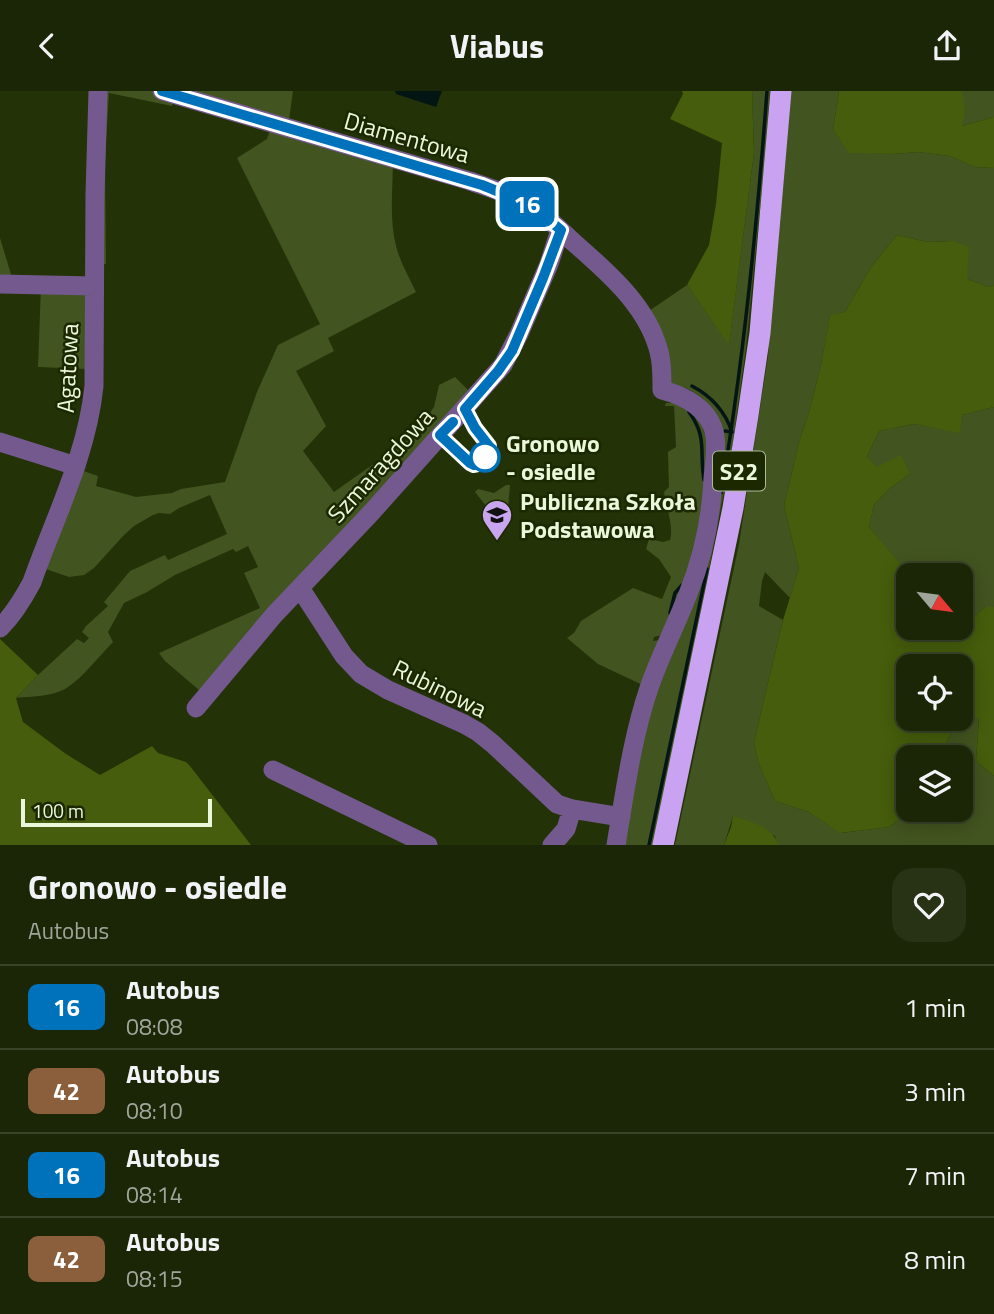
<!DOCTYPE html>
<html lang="pl">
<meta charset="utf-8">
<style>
:root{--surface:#1b2606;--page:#283214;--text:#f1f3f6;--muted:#a0a59b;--line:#394328}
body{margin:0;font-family:"Titillium Web",sans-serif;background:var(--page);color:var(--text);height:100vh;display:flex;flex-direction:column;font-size:26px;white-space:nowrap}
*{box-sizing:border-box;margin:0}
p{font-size:23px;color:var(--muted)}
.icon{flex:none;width:38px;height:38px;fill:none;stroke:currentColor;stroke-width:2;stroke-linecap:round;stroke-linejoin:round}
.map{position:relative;height:754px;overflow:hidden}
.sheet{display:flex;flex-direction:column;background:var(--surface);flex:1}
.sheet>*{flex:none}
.badge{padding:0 14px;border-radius:10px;font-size:24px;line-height:46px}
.needle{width:46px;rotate:119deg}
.controls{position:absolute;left:896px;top:472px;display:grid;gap:14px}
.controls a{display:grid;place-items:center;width:77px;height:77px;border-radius:14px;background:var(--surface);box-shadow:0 4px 18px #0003,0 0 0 2px var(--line);font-size:35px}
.scale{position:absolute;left:21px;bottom:18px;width:191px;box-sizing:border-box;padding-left:7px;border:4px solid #ebf7da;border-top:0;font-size:19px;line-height:24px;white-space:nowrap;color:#ebf7da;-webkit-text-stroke:5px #1b2800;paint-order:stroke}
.map>.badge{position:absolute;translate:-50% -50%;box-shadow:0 0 0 4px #fff}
.round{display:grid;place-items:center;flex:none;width:74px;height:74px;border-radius:21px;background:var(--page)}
.overview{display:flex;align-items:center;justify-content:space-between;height:119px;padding:0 28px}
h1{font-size:33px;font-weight:700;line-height:52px}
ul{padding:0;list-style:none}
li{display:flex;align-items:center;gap:21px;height:84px;padding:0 28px;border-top:2px solid var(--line)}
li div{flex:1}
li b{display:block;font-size:26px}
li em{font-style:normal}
li .badge{min-width:77px;font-weight:700;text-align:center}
header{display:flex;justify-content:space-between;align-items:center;height:91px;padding:0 28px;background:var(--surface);font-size:32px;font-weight:700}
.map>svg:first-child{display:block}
.green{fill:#42541f}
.forest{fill:#455d0c}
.water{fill:#041614}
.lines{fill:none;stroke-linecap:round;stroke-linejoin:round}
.stream{stroke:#041614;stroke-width:3.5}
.minor{stroke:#73598e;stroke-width:19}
.highway{stroke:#c9a3f1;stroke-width:21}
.line-casing{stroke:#fff;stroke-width:16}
.line{stroke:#0072bc;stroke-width:10}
.stop-dot{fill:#fff;stroke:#0072bc;stroke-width:3.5}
.labels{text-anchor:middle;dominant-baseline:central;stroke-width:5;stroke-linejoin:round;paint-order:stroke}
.shield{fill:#1b2800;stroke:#adb999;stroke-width:2}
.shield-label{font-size:23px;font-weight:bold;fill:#ebf7da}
.street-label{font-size:24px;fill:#ebf7da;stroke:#1b2800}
.stop-label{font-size:24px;font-weight:bold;fill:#ebf7da;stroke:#1b2800;text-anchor:start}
.poi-label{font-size:24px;font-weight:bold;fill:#ebf7da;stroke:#1b2800;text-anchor:start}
</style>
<header><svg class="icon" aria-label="back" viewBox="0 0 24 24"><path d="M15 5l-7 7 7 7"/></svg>Viabus<svg class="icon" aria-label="share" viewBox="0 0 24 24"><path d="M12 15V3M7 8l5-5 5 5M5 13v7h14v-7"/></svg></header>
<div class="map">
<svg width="994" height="754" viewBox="0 0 994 754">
<rect width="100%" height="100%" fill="#243208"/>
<path class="green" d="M 98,0 L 293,0 L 288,37 L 393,67 C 393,96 389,128 396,155 C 400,171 409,186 416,201 L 328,247 L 334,260 L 296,280 L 326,335 L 303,360 L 334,401 L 416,343 L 434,316 L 439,294 L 455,286 L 475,306 L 206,605 L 165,570 L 159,562 L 260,517 L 244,482 L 258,476 L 248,455 L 236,461 L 233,458 L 175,484 L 147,501 L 124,512 L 108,541 L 113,551 C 98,566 83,587 65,598 C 51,606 31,605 16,607 L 38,584 L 77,548 L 84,552 L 89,547 L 82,541 L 86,535 L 108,515 L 104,511 L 130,480 L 165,464 L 168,469 L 227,443 L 210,404 L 179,417 L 170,423 L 159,422 L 153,424 L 134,435 L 124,444 L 94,477 L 84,484 L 69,486 L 37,475 L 75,377 L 98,385 L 96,395 L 136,406 L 172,402 L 181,398 L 225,391 L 257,301 L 278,254 L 320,233 L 237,67 L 267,48 L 272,32 L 175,4 L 172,15 L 109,2 L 105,71 L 106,173 L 102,173 Z
M 752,0 L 770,0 L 765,68 L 746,257 L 731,365 L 695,550 L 696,551 L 654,754 L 616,754 L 634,653 L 649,597 L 598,573 L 567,547 L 574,542 L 581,530 L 633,497 L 662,508 L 671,486 L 659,468 L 646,458 L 649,448 L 663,451 L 670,449 C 674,437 666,415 664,401 L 669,396 L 668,361 L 676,356 L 674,315 L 665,315 L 666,312 L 677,312 L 689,317 L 699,327 L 707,349 L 704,397 L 707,406 L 703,441 L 690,485 L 666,543 L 654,546 L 653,550 L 659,549 L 667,552 L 670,545 L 673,547 C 681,532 690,519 695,504 C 699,493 700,483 702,472 C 705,462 709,451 712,441 C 718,415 730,352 719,328 C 712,313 698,303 684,296 L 679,304 L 662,299 C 662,271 657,249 643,224 L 687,194 L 729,253 L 754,62 Z
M 790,0 L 839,0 L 833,39 L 849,61 L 893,63 L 919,61 L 950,65 L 975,76 L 994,77 L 994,194 L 989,196 L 967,188 L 953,150 L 927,151 L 897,144 L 871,176 L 845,221 L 830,225 L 821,274 L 810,318 L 799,351 L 784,415 L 799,477 L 790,507 L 765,481 L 762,490 L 759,515 L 783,529 L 754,651 L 758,671 L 775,710 L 809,721 L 841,742 L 889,736 L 910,719 L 961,719 L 961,667 L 927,667 L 946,653 L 957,628 L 979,626 L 976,670 L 994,685 L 994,754 L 778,754 L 775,745 L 733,725 L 724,754 L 675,754 L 739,453 L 768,265 L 774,184 Z
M 962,0 L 994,0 L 994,26 L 962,35 Z
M 0,147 L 14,193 L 0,193 Z
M 41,194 L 94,195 L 88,278 L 38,276 Z
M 994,316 L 994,516 L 985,516 L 961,538 L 956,537 L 961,537 L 961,485 L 909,485 L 869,436 L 874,414 L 889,398 L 910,383 L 876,376 L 867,366 L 879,340 L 914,333 L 959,341 L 962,324 Z
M 506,394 L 510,394 L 508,418 L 487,416 L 475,401 L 478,398 L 494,402 Z"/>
<path class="forest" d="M 682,0 L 752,0 L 754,62 L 729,254 L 687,194 L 709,154 L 716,113 L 722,52 L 670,28 L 683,3 Z
M 839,0 L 962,0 L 965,20 L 962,35 L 994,26 L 994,77 L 975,76 L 950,65 L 919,61 L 893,63 L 849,62 L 833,39 Z
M 897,144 L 927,151 L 953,150 L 969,156 L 967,188 L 989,196 L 994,194 L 994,316 L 962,324 L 960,342 L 914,333 L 879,340 L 867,366 L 877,376 L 901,364 L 910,383 L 889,398 L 874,414 L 869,436 L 909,483 L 908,537 L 961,538 L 985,516 L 994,516 L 994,685 L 976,670 L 979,627 L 961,627 L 961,576 L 908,576 L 908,628 L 957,628 L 946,653 L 927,667 L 908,667 L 908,679 L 903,683 L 908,711 L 908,719 L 910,719 L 889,736 L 840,742 L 809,721 L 775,710 L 758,671 L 754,651 L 783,529 L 799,477 L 784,415 L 799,351 L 810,318 L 821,274 L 830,224 L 845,221 L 871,176 Z
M 0,548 L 38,584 L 16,607 L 23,631 L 66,663 L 100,684 L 152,655 L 158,662 L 186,671 L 190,675 L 251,754 L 0,754 Z
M 733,725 C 751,731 771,734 779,754 L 724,754 L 731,736 Z"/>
<path class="water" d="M 395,0 L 442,0 L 436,16 L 396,3 Z"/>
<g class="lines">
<path class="stream" d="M 692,295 C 711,305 725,320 732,341 L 725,340
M 689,321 C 708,347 699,361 704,389
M 721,402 C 744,269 757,135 767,0
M 670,522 L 675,502 L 682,494
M 649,754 L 707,478"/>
<path class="minor" d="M 162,0 L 470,90 C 490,97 511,103 530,114 C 545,124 558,137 571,149 C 603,177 642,210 656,251 C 662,266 662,283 662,299 C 686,305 711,319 715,345 C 717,359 714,374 713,388 C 711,428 703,466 688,503 C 676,534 660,565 649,597 C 632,647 625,701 616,754
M 0,193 L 94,195
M 0,351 L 76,375
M 300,497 L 344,565 L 361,583 L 388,599 L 464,633 L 478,641 L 493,653 L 557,713 L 572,718 L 621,726
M 0,537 C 14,523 23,508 32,491 C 55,426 87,364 94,295 L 95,104 L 98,0
M 196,617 L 274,524 L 370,423 L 503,274 L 519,243 L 549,173 L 560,139
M 273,679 L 428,754
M 552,754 L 566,738 L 572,718"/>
<path class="highway" d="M 663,754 L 733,417 L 748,324 L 760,242 L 781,0"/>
</g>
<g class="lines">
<g class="line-casing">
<path id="line" d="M 162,0 L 482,94 C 515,107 534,116 561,139 L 543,187 L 512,260 L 498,280 L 465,318 L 475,337 L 489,355 L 489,361 L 479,373 L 474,374 L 470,372 L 440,344 L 453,331"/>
</g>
<use href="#line" class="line"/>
</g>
<defs>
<g id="school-pin" transform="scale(1.575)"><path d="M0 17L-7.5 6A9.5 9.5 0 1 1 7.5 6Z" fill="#c8a5ee" stroke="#1b2800"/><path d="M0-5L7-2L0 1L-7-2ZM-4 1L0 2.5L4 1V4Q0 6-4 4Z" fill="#111"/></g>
</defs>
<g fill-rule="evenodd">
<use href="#school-pin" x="497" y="424"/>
</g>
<circle class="stop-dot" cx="485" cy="366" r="14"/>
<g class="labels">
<rect class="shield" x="713" y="360.5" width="52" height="39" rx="5"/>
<g class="shield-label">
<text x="739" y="380">S22</text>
</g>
<g class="street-label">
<text transform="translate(407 46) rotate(16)">Diamentowa</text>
<text transform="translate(67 277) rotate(-87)">Agatowa</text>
<text transform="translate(380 374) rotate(-48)">Szmaragdowa</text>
<text transform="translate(440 597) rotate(26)">Rubinowa</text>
</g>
<g class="stop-label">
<text x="506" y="352">Gronowo<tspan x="506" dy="28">- osiedle</tspan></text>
</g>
<g class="poi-label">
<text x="520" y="410">Publiczna Szkoła<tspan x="520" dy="28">Podstawowa</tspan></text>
</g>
</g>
</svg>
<div class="controls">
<a><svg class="needle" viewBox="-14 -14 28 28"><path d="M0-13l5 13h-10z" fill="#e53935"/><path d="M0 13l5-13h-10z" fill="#a0a59b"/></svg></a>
<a><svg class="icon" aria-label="locate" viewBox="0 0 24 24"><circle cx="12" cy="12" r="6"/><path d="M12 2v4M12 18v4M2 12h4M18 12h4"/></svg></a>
<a><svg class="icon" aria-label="layers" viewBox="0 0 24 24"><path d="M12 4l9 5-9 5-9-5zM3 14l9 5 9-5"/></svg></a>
</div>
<div class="scale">100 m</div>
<b class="badge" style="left:527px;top:113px;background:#0072bc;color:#fff">16</b>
</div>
<section class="sheet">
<div class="overview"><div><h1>Gronowo - osiedle</h1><p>Autobus</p></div><a class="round"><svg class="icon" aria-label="heart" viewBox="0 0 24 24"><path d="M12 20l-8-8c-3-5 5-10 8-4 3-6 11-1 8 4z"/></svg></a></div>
<ul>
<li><span class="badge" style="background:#0072bc;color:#fff">16</span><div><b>Autobus</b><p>08:08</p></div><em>1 min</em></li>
<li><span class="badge" style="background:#8b5e3c;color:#fff">42</span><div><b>Autobus</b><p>08:10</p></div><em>3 min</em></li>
<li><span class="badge" style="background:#0072bc;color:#fff">16</span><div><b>Autobus</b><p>08:14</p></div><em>7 min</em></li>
<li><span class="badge" style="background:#8b5e3c;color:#fff">42</span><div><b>Autobus</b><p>08:15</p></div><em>8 min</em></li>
</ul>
</section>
